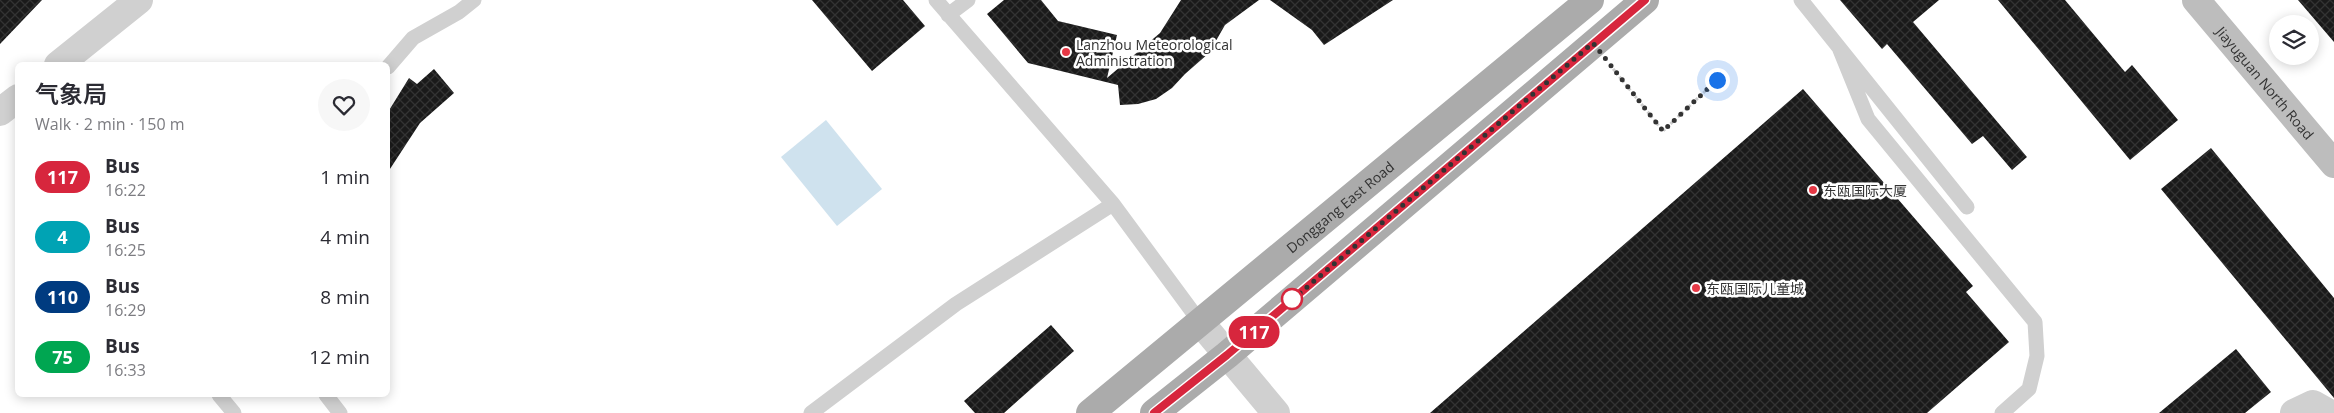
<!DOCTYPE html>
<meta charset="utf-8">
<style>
:root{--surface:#fff;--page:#f7f7f7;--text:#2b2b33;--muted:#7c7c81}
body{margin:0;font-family:"Open Sans","Noto Sans SC",sans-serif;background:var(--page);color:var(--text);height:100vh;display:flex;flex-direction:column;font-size:19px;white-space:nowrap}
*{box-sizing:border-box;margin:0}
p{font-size:16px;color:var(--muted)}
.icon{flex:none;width:28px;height:28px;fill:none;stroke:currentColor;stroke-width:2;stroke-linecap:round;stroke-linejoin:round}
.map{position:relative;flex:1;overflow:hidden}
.panel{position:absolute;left:15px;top:62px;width:375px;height:335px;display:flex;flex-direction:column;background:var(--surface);border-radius:8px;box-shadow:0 2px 12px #0003}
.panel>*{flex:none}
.badge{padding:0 10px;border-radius:16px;font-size:18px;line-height:32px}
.buttons{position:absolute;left:2269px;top:15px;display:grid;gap:10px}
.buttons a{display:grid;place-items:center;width:50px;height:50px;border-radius:50%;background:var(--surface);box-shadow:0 2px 12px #0003;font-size:25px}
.you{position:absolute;width:25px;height:25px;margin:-12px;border:4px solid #fff;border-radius:50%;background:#1a73e8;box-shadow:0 0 0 8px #1a73e833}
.map>.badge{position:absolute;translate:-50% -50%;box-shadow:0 0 0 2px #fff}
.round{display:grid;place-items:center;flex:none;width:52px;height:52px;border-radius:26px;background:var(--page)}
.overview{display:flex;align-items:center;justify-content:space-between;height:85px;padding:0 20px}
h1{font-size:24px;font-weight:600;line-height:38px}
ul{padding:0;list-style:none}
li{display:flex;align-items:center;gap:15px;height:60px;padding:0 20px}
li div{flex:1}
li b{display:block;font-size:19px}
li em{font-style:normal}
li .badge{min-width:55px;font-weight:700;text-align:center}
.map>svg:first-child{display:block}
.water{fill:#cfe2ee}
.building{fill:url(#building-cross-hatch)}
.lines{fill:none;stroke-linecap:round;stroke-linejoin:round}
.path{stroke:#cdcdcd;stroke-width:3;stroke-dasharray:2.5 2.5;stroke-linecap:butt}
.service{stroke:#d0d0d0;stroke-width:15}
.minor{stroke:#d0d0d0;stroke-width:28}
.secondary{stroke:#bdbdbd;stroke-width:28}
.primary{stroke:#ababab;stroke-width:28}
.line-casing{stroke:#fff;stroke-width:11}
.line{stroke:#d7263d;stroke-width:8}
.walk{stroke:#333;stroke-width:5;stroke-dasharray:0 9}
.poi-dot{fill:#e63946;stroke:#fff;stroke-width:2}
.stop-dot{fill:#fff;stroke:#d7263d;stroke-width:2.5}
.labels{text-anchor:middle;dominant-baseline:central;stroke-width:5;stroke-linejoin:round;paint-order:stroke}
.poi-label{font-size:14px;fill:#333;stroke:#fff;text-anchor:start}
.street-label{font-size:14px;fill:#333;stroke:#fff}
</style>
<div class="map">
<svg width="2334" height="413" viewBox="0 0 2334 413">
<defs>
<pattern id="building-cross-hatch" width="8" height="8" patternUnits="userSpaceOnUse" patternTransform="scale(1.25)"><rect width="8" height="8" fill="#1a1a1a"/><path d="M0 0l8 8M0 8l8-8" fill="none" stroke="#333"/></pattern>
</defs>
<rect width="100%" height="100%" fill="#fff"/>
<path class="water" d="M 826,120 L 882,189 L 837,226 L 781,157 Z"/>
<path class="building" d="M 0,0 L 42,0 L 0,44 Z
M 812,0 L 903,0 L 925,26 L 872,71 Z
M 1004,0 L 1041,0 L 1058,21 L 1117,35 L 1107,78 L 1160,33 L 1181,0 L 1259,0 L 1225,25 L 1209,53 L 1185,74 L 1172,88 L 1156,99 L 1138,104 L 1120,105 L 1118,85 L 1028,63 L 987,14 Z
M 1270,0 L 1393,0 L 1324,45 L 1312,30 Z
M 1840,0 L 1939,0 L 1913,22 L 2027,157 L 2012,170 L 1983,136 L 1972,144 L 1887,44 L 1882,49 Z
M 1998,0 L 2065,0 L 2125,72 L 2132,65 L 2178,120 L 2130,160 Z
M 2298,0 L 2334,0 L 2334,42 Z
M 434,69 L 454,93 L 420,123 L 388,172 L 388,112 L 409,78 L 417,84 Z
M 1803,89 L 1973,286 L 1966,292 L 2009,342 L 1927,413 L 1430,413 Z
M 2211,148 L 2334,298 L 2334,398 L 2161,189 Z
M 1051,325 L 1074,351 L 1004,413 L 975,413 L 964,401 Z
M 2236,349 L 2271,392 L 2245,413 L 2159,413 Z"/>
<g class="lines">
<path class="path" d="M 1610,65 L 1663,131 L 1717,80"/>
<path class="service" d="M 936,0 L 1113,204 L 1200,322
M 1801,0 L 1967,207
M 948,15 L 968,0
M 1840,50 L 1868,119 L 2035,322 L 2037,356 L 2029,389 L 2002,413
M 388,67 L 413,38 L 459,12 L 474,0
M 219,395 L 234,413
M 326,395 L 340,413
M 811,413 L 956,304 L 1113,204"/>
<path class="minor" d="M 58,65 L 139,0
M 0,112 L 18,98
M 1200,322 L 1276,413
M 2294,413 L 2313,404 L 2329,413"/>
<path class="secondary" id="s1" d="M 2196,0 L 2334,164"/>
<g class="primary">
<path id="s2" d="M 1090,413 L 1590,0"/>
<path d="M 1154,413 L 1227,355 L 1645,0"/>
</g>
</g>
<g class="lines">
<g class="line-casing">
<path id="line" d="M 1154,413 L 1227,355 L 1645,0"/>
</g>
<use href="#line" class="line"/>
<path class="walk" d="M 1292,299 L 1286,305 L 1593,43 L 1663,131 L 1717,80"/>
</g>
<g class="poi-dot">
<circle cx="1066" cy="52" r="5"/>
<circle cx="1813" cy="190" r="5"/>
<circle cx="1696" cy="288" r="5"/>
</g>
<circle class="stop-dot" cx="1292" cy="299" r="10"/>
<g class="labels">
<g class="poi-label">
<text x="1076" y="44">Lanzhou Meteorological<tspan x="1076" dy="16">Administration</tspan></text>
<text x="1823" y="190">东瓯国际大厦</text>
<text x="1706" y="288">东瓯国际儿童城</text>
</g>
<g class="street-label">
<text stroke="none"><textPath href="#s1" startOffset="108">Jiayuguan North Road</textPath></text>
<text stroke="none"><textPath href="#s2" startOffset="324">Donggang East Road</textPath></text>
</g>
</g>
</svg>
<div class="buttons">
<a><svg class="icon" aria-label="layers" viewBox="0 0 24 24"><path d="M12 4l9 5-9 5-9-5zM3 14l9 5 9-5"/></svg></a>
</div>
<div class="you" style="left:1717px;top:80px"></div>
<b class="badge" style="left:1254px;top:332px;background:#d7263d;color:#fff">117</b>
<section class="panel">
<div class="overview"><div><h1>气象局</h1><p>Walk · 2 min · 150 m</p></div><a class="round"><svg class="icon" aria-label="heart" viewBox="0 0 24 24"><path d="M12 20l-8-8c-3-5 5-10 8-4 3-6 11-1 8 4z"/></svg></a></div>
<ul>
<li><span class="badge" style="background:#d7263d;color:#fff">117</span><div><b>Bus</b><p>16:22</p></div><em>1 min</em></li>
<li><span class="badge" style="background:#00a3b4;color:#fff">4</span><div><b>Bus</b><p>16:25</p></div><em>4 min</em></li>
<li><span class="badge" style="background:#003b80;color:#fff">110</span><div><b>Bus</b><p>16:29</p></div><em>8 min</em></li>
<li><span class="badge" style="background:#00a651;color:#fff">75</span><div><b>Bus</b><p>16:33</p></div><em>12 min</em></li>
</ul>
</section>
</div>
